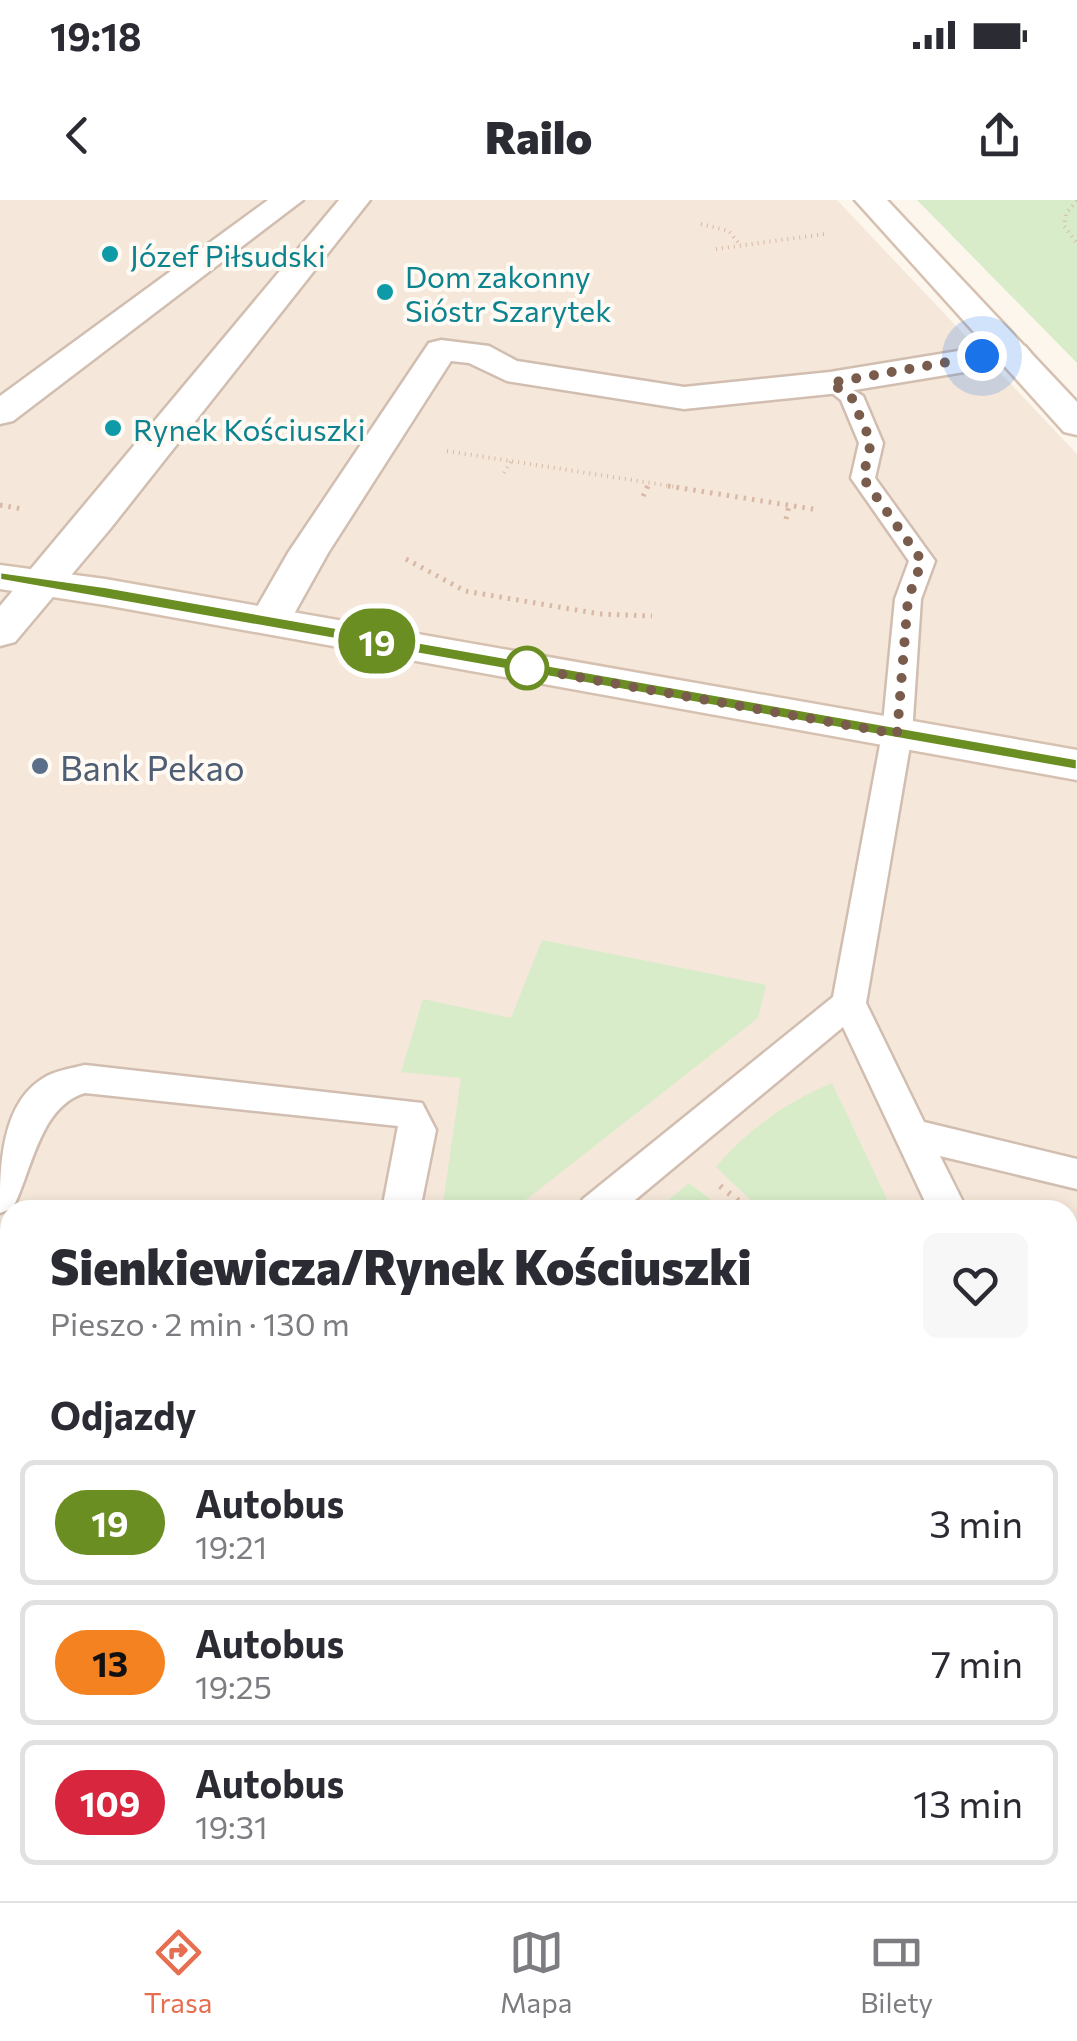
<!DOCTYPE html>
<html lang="pl">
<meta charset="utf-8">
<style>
:root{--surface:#fff;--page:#f7f7f7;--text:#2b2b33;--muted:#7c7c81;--line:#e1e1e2;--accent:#e76f51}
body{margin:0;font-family:Commissioner,sans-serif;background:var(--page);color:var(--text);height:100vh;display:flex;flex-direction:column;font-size:38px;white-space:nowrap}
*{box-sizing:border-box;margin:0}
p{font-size:32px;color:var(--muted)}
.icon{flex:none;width:55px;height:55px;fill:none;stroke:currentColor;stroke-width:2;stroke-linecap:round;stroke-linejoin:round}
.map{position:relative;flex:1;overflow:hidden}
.panel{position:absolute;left:0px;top:1000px;width:1078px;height:702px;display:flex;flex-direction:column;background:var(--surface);border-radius:30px 30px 0 0;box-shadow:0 5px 15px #0003}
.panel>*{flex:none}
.badge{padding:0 20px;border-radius:32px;font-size:35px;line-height:65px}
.you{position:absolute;width:50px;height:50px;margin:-25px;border:8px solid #fff;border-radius:50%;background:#1a73e8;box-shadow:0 0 0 15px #1a73e833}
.map>.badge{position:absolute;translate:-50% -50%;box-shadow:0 0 0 5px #fff}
h2{padding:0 50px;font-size:38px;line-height:90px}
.round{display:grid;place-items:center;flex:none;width:105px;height:105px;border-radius:15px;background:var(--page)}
.summary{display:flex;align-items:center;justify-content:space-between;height:170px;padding:0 50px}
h1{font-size:48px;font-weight:800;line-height:75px}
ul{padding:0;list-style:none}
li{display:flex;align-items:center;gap:30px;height:125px;margin:0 20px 15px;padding:0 30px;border:5px solid var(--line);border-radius:15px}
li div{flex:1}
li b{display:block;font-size:38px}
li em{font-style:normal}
li .badge{min-width:110px;font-weight:700;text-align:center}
.status{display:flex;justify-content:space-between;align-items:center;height:70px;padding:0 50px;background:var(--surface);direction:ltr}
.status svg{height:28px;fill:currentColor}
header{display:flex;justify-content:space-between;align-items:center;height:130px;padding:0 50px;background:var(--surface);font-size:45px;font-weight:800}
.tab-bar{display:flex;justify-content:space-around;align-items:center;height:140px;border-top:2px solid var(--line);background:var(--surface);font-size:28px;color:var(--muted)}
.tab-bar a{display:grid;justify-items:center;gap:5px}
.tab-bar .selected{color:var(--accent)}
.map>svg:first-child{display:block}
.residential{fill:#f5e8da;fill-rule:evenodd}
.green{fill:#d8ecc9}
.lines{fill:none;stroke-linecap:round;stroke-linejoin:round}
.lane-casing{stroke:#d1beb0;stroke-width:5}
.street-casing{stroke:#d1beb0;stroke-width:5}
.secondary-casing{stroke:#d6c0b0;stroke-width:5}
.path-far3{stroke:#d9b8a5;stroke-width:4;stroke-dasharray:1 5;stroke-linecap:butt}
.path-far2{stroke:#d9b8a5;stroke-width:5;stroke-dasharray:2.5 6;stroke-linecap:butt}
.path-far1{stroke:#d9b8a5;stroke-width:6;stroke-dasharray:2.5 8;stroke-linecap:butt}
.path{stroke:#d9b8a5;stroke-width:8;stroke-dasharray:4 10;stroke-linecap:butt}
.lane{fill:#fff;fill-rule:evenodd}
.street{fill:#fff;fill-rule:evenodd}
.secondary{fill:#fff;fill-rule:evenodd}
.line{fill:#6b8e23;stroke:#fff;stroke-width:2.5}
.walk{stroke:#7a5c4d;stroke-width:10;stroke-dasharray:0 18}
.culture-dot{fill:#0f9aa8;stroke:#fffaf3;stroke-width:4}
.stop-dot{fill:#fff;stroke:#6b8e23;stroke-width:5}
.service-dot{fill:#5c6f8a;stroke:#fffaf3;stroke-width:4}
.labels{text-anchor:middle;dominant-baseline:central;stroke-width:8;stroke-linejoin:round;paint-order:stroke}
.far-culture-label{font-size:30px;fill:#0d838f;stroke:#fffaf3;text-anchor:start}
.service-label{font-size:35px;fill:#4e5e75;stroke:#fffaf3;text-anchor:start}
</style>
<div class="status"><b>19:18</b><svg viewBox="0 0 49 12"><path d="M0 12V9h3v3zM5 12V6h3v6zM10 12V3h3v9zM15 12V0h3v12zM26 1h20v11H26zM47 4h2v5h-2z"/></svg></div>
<header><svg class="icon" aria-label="back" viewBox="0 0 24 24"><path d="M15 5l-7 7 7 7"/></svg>Railo<svg class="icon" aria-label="share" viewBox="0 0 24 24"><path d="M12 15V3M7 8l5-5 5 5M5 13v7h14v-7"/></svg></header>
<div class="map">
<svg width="1077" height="1701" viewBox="0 0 1077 1701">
<rect width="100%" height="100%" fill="#fdf6ec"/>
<path class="residential" d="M 0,0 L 837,0 L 1077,254 L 1077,1701 L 0,1701 ZM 10,1010 L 1068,1010 L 1068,1692 L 10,1692 Z"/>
<path class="green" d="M 917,0 L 1077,0 L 1077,163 Z
M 542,740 L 766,785 L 758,818 L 513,1010 L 442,1010 L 461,878 L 401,872 L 423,799 L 511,818 Z
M 832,883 L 892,1010 L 761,1010 L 716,967 C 747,930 788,901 832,883 Z
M 689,983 L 724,1010 L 656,1010 Z
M 445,1692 L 563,1693 L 570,1701 L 443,1701 Z"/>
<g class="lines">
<g class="lane-casing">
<path id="lane" d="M 830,176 L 863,196 L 883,243 L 875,278 L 935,361 L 921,399 L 912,534 L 866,803 L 924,922 L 1077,959 L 1077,989 L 940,956 L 967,1010 L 929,1010 L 843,827 L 623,1010 L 577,1010 L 583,999 L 833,797 L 882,534 L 895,399 L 909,361 L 851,278 L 859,243 L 841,200 L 819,183 Z
M 85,865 L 422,903 L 436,930 L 420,1010 L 382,1010 L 398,926 L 85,893 C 40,906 32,970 13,1008 L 0,1013 C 0,968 0,901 47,876 C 58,870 73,868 85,865 Z
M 0,1030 L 10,1034 L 10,1068 L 0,1064 Z
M 1068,1251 L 1077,1254 L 1077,1313 L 1068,1309 Z
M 334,1692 L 390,1692 L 386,1701 L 331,1701 Z"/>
</g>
<g class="street-casing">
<path id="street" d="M 268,0 L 303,0 L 13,221 L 0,224 L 0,196 Z
M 339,0 L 370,0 L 110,329 L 15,442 L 0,446 L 0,406 Z
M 441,140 L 489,146 L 517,161 L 684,187 L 830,172 L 1013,142 L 1025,146 L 1031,153 L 1025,160 L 1013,164 L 830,194 L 684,209 L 507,181 L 469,163 L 451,161 L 328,353 L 285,430 L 270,434 L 255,430 L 249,421 L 288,353 L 429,143 Z"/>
</g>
<g class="secondary-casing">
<path id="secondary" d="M 855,0 L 887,0 L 1077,202 L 1077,235 L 1064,232 Z
M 0,365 L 105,379 L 1077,550 L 1077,580 L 105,405 L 0,389 Z"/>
</g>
<path class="path-far3" d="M 1077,1 L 1066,13 L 1064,26 L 1077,43
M 701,24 L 729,31 L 740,45
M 716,49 L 825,34
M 447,251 L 683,288
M 504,273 L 511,261
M 646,288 L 649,283"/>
<path class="path-far2" d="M 668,286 L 819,310
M 643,296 L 648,286
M 0,305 L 23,309
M 786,319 L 789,305
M 406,359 L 465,391 L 600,414 L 652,416"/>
<path class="path-far1" d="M 720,986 L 750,1010"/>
<path class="path" d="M 624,1701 L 630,1692"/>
<use href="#lane" class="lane"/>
<use href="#street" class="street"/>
<use href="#secondary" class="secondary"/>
</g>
<path class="line" d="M 0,372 L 106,387 L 1077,559 L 1077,570 L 0,380 Z"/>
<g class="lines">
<path class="walk" d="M 527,468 L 897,534 L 908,399 L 922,361 L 863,278 L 871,242 L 851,196 L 830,183 L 982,156"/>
</g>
<g class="culture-dot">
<circle cx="110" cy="54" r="10"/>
<circle cx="385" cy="92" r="10"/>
<circle cx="113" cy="228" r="10"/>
</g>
<circle class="stop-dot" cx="527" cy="468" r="20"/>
<circle class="service-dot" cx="40" cy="566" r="10"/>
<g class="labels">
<g class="far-culture-label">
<text x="130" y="54">Józef Piłsudski</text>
<text x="405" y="75">Dom zakonny<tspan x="405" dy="34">Sióstr Szarytek</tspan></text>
<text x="133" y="228">Rynek Kościuszki</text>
</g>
<g class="service-label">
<text x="60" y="566">Bank Pekao</text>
</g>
</g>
</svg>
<div class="you" style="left:982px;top:156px"></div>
<b class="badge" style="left:377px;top:441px;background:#6b8e23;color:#fff">19</b>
<section class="panel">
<div class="summary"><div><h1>Sienkiewicza/Rynek Kościuszki</h1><p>Pieszo · 2 min · 130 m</p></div><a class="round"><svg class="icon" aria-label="heart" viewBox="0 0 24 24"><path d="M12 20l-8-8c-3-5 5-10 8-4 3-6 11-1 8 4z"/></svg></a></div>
<h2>Odjazdy</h2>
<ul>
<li><span class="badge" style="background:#6b8e23;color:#fff">19</span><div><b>Autobus</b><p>19:21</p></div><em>3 min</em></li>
<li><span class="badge" style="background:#f58220;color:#111">13</span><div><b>Autobus</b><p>19:25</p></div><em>7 min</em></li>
<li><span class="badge" style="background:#d7263d;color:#fff">109</span><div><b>Autobus</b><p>19:31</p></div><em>13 min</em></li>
</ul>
</section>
</div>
<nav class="tab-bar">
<a class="selected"><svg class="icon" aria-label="directions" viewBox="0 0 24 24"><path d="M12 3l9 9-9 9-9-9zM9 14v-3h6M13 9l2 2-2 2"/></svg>Trasa</a>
<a><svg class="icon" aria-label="map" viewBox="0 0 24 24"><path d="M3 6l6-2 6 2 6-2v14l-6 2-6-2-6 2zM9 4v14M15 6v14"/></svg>Mapa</a>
<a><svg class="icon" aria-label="tickets" viewBox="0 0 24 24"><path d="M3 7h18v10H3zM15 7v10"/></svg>Bilety</a>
</nav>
